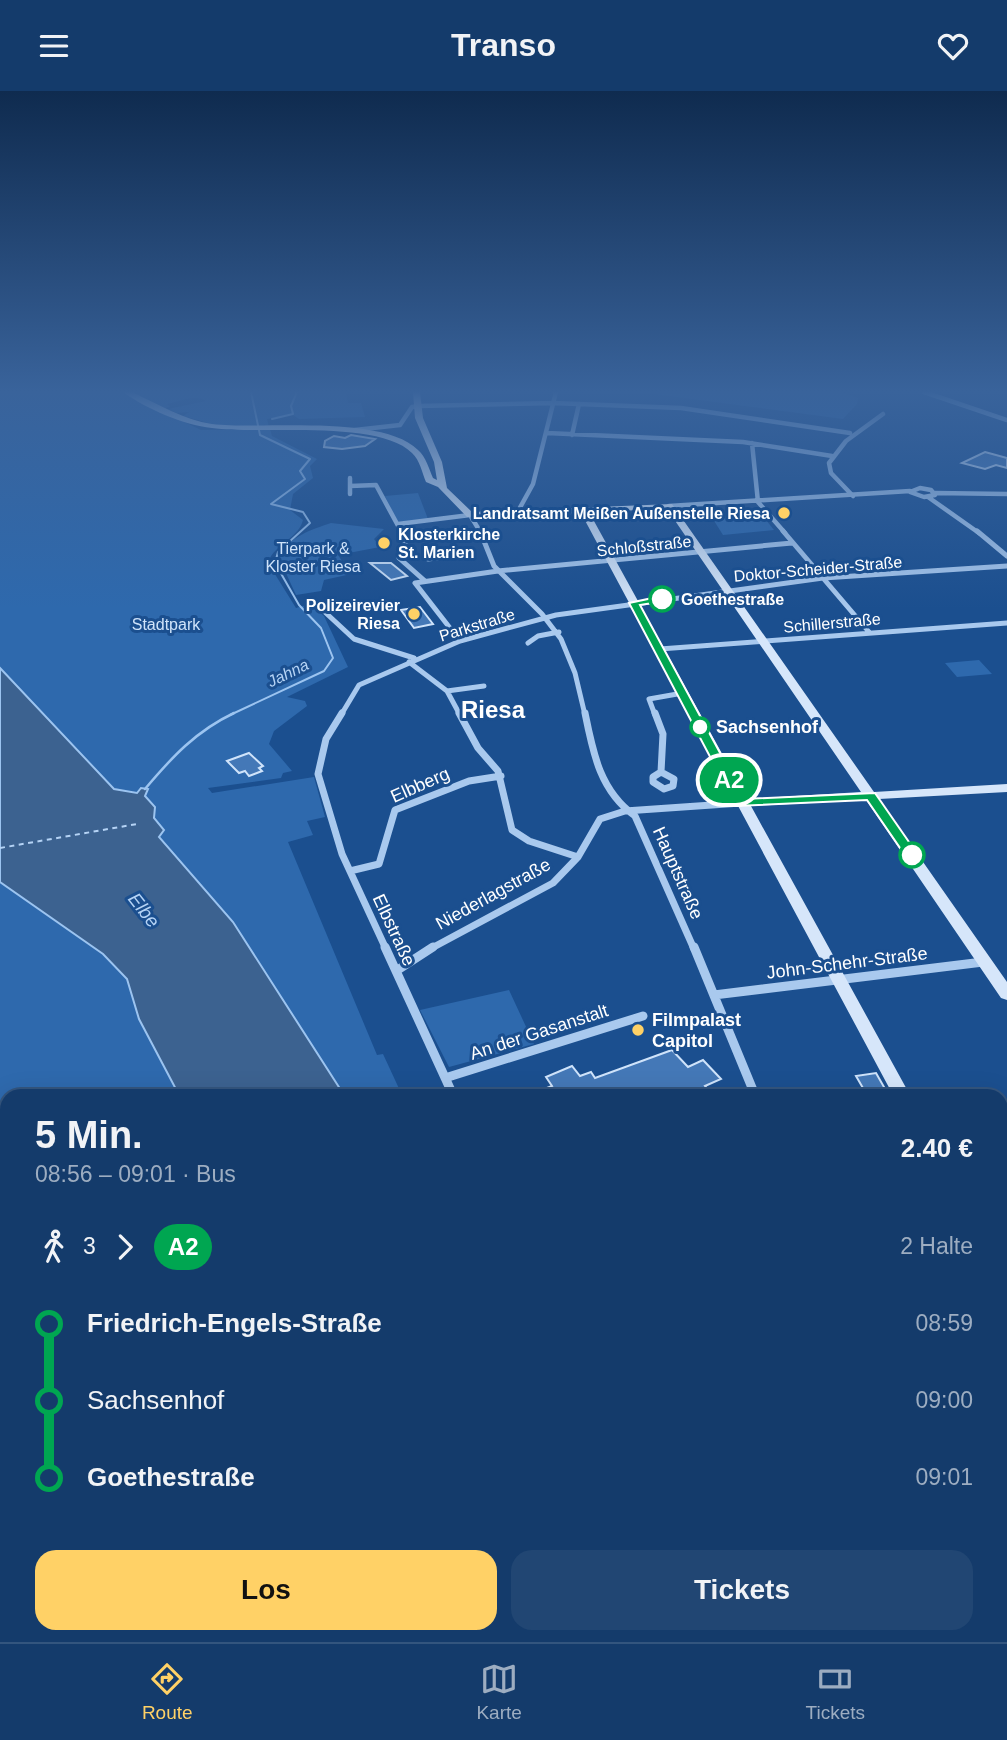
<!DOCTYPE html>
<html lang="de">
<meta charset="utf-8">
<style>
:root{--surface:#143b6b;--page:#214673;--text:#f1f3f6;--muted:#9dadc1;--line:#33557e;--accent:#ffd166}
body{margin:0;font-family:Helvetica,sans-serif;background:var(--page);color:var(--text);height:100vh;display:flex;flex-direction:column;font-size:26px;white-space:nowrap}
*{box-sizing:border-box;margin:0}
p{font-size:23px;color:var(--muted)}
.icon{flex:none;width:38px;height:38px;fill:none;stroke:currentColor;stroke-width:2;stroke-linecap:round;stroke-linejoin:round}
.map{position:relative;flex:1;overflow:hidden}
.details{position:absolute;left:0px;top:998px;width:1008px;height:555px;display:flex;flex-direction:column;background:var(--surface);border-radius:21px 21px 0 0;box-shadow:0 7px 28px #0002,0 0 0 2px var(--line)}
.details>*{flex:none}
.badge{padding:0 14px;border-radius:23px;font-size:24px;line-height:46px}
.map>.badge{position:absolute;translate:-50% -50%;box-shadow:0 0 0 4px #fff}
.legs{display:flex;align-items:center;gap:10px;height:77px;padding:0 35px;font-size:23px}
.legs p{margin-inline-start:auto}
.overview{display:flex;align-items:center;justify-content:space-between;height:119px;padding:0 35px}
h1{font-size:38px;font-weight:700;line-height:52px}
.button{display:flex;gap:14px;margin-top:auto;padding:14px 35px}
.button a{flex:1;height:80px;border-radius:21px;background:var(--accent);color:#111;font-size:28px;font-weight:700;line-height:80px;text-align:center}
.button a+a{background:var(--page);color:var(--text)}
ul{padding:0 35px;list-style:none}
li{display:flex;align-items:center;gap:24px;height:77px;font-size:26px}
li i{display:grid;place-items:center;width:10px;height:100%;margin:0 9px;background:currentColor}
li i::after{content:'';width:18px;height:18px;margin:-9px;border:5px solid;border-radius:50%;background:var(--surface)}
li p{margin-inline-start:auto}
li:first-child i{background:linear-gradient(#0000 50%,currentColor 0)}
li:last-child i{background:linear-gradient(currentColor 50%,#0000 0)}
header{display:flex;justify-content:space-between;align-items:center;height:91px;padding:0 35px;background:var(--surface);font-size:32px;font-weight:700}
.dock{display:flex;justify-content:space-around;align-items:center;height:98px;border-top:2px solid var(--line);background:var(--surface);font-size:19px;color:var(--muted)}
.dock a{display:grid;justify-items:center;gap:4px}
.dock .on{color:var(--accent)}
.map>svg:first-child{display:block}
.green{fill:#2e69ad}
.water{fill:#3c6290;stroke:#9cc4f0;stroke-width:2}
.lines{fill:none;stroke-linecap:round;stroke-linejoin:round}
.stream-far1{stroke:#9cc4f0;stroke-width:2}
.stream{stroke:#9cc4f0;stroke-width:2.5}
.ferry{stroke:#b5d3f5;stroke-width:2;stroke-dasharray:5 4.5;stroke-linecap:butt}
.building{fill:#4478b7;stroke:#cfe3fa;stroke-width:2}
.street-far4{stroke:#a9c9ee;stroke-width:4.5}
.street-far3{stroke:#a9c9ee;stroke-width:5}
.street-far2{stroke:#a9c9ee;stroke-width:7}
.street-far1{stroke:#a9c9ee;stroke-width:9}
.street{stroke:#a9c9ee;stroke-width:11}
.secondary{fill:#d6e6fa;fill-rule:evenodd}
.line-1{fill:#00a651;stroke:#fff;stroke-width:2}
.poi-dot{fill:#ffd166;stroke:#1b4f8f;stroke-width:2.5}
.stop-1-dot{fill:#fff;stroke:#00a651;stroke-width:3.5}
.labels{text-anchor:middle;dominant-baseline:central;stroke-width:6;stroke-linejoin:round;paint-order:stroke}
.far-poi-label{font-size:16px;font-weight:bold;fill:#fff;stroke:#1b4f8f;text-anchor:end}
.far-street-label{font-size:16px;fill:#fff;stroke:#1b4f8f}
.far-park-label{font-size:16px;fill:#cfe3fa;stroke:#1b4f8f}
.far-stop-label{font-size:16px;font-weight:bold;fill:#fff;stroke:#1b4f8f;text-anchor:start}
.far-water-label{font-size:16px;font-style:italic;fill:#b5d3f5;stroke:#1b4f8f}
.stop-label{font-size:18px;font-weight:bold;fill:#fff;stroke:#1b4f8f;text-anchor:start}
.street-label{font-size:18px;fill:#fff;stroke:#1b4f8f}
.poi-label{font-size:18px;font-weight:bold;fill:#fff;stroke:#1b4f8f;text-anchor:start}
.water-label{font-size:19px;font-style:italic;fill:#b5d3f5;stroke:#1b4f8f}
.district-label{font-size:24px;font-weight:bold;fill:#fff;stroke:#1b4f8f}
</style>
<header><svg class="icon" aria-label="menu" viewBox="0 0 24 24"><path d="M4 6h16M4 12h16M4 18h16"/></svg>Transo<svg class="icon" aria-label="heart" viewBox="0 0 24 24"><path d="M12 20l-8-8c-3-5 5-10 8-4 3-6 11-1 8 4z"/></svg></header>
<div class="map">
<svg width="1007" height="1551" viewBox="0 0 1007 1551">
<rect width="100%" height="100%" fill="#1b4f8f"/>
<path class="green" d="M 0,301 L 122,301 L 201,339 L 270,338 L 272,345 L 317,368 L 310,375 L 313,387 L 293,403 L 290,419 L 303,429 C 299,446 278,452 270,467 L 273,480 L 296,517 L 310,513 L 324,525 L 348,576 L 287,606 L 305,610 L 307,615 L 274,640 L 269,653 L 292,680 L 283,682 L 281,687 L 208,697 L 212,702 L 314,686 L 325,726 L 307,730 L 313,744 L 288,751 L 377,964 L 383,963 L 402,1004 L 344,1004 L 233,831 L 158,745 L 160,733 L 154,727 L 154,716 L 145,705 L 114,698 L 0,577 Z
M 132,301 L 346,301 L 348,312 L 361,312 L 365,326 L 299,328 L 293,324 L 267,328 L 269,336 L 215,334 L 183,325 L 189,321 L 177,322 L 168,318 L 206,310 C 195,303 181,310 167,313 L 170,316 L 165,317 Z
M 568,301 L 841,301 L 858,307 L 857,313 L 843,328 L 646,302 Z
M 418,402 L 428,428 L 397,431 L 385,405 Z
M 762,424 L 774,439 L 723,444 L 711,425 Z
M 331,432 L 384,438 L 374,448 L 380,456 L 338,464 L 351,483 L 324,489 L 321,500 L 296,504 L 279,467 C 289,445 311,439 331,432 Z
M 979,569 L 992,583 L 957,586 L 945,572 Z
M 0,791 L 103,863 L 127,888 L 139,928 L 179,1004 L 7,1004 L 7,1545 L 241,1545 L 239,1551 L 0,1551 Z
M 509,899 L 534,953 L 449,976 L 420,919 Z
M 1007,1101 L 1007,1323 L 1001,1324 L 1001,1102 Z"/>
<path class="water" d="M 0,577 L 114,698 L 137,702 L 141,697 L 148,698 L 145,705 L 155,716 L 154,727 L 164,739 L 159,746 L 233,831 L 344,1004 L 179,1004 L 139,928 L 127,888 L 103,863 L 0,791 Z
M 241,1545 L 528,1545 L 529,1551 L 239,1551 Z"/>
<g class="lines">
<path class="stream-far1" d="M 272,328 L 293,323 L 291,315 L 297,301
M 230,624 L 324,580 L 333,567 L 321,537 L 299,514 L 275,472 L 278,461 L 310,432 L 303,421 L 271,413 L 305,388 L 300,380 L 310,368 L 260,344 L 251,301"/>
<path class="stream" d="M 145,698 C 172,666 196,640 234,622"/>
<path class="ferry" d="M 0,757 L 137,733"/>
</g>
<path class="building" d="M 351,344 L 375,348 L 365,355 L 342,358 L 324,356 L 325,350 L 334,345 L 345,347 Z
M 985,361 L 1007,367 L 1007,377 L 996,374 L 985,378 L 962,372 Z
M 370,472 L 391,472 L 407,485 L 391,489 Z
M 420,516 L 433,533 L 414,537 L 401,519 Z
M 249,662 L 263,675 L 259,677 L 262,680 L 249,685 L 245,680 L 239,682 L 227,670 Z
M 672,959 L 688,976 L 703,969 L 721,988 L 705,995 L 712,1004 L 529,1004 L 552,995 L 546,986 L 572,975 L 580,985 L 591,981 L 595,987 Z
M 876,982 L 888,1003 L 867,1004 L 856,985 Z"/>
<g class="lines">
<path class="street-far4" d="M 924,301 L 1007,329
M 355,339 L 400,334 L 412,316 L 418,315 L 553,312 L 681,317 L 850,342
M 547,342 L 743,351 L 832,365
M 572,344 L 579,313
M 752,352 L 758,411
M 350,387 L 350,403
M 350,395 L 376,394 L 402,442
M 920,397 L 931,399 L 935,404 L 924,406 L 910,401 Z
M 935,402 L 1007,403
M 853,405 L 831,382 L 829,372 L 846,350 L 883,323
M 928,406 L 979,442
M 758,411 L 785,442
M 669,415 L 910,400
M 517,422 L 533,393 L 556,301
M 398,433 L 470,424 L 481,442"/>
<path class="street-far3" d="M 401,440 L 406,449 L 399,467 L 425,490
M 480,440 L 494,475 L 542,523 L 561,548 L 575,582 L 585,624
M 783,440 L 869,541
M 977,440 L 1007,465
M 428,468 L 469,463
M 314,511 L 354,548 L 414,567
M 460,550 L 415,492 L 498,480 L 792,452
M 528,552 L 538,545 L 559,541
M 660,558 L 1007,532
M 409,571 L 447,600 L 460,624
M 447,600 L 484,595
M 341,624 L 359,594 L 460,550 L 556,524 L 823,487 L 1007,475
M 655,624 L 649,608 L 683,602"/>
<path class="street-far2" d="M 342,622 L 326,648 L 318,683 L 342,763 L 386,858
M 459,622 L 478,657 L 498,680 L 512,739 L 529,750 L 578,766
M 585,622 C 593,662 600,700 635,725 L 694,858
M 655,622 L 663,643 L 661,681
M 661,681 L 674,688 L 673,695 L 664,698 L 653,691 L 653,686 Z
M 350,780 L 379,773 L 395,719 L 469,690 L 501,685
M 430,858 L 553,792 L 578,766 L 600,728 L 625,720 L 741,712"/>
<path class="street-far1" d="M 385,856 L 453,1004
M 694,856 L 755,1004
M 396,880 L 433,856
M 714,904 L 983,871
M 445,987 L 643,925"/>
<path class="street" d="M 1001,1345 L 1007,1344
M 983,1545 L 986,1551"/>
<path class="secondary" d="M 123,301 L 132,301 C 158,313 184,329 212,333 C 263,339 381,323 418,359 C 426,366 429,378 433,387 L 437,389 L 434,371 L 415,327 L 413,301 L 420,301 L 423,327 L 442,371 L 447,397 L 472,421 L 672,413 L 874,701 L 1007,693 L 1007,701 L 879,708 L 1007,891 L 1007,909 L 1001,907 L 866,709 L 751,715 L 910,1004 L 893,1004 L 581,422 L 467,426 L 438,396 L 426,391 C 422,382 420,369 412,362 C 378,328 260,344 212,337 C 183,334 147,318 123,301 ZM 667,418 L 861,701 L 747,708 L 589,421 Z
M 1007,1083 L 1007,1099 L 1001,1100 L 1001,1084 Z"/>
</g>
<linearGradient id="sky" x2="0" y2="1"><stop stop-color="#0f2b4f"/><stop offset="0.58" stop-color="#39639b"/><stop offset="1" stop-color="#39639b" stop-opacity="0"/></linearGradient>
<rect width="1007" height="518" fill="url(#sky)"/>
<path class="line-1" d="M 662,505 L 665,510 L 640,514 L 745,708 L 875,702 L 918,764 L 916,767 L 907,767 L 867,709 L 736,715 L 629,512 Z"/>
<g class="poi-dot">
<circle cx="784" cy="422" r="7"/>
<circle cx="384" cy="452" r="7"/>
<circle cx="414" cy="523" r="7"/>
<circle cx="638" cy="939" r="7"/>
</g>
<g class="stop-1-dot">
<circle cx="662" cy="508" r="12"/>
<circle cx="700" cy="636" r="9"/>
<circle cx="912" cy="764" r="12"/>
</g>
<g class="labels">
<g class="far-poi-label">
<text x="770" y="422">Landratsamt Meißen Außenstelle Riesa</text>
<text x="398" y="443" text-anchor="start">Klosterkirche<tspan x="398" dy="18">St. Marien</tspan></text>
<text x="400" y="514">Polizeirevier<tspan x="400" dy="18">Riesa</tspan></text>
</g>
<g class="far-street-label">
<text transform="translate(644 455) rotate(-6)">Schloßstraße</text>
<text transform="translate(818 478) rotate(-5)">Doktor-Scheider-Straße</text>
<text transform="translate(832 532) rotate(-5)">Schillerstraße</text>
<text transform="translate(477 534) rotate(-17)">Parkstraße</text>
</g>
<g class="far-park-label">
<text x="313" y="457">Tierpark &amp;<tspan x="313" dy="18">Kloster Riesa</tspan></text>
<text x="166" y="533">Stadtpark</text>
</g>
<g class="far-stop-label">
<text x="681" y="508">Goethestraße</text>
</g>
<g class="far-water-label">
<text transform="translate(288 582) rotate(-26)">Jahna</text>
</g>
<g class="stop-label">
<text x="716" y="636">Sachsenhof</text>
</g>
<g class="street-label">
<text transform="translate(420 694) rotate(-24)">Elbberg</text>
<text transform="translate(678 782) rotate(66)">Hauptstraße</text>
<text transform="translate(493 803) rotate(-29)">Niederlagstraße</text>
<text transform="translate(394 839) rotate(65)">Elbstraße</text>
<text transform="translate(847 872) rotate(-7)">John-Schehr-Straße</text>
<text transform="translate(539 941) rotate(-18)">An der Gasanstalt</text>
</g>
<g class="poi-label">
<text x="652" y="929">Filmpalast<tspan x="652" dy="21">Capitol</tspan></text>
</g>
<g class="water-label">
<text transform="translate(144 819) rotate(52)">Elbe</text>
</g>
<g class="district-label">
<text x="493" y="618">Riesa</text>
</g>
</g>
</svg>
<b class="badge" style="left:729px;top:689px;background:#00a651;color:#fff">A2</b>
<section class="details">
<div class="overview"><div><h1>5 Min.</h1><p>08:56 – 09:01 · Bus</p></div><b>2.40 €</b></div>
<div class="legs"><svg class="icon" aria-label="walk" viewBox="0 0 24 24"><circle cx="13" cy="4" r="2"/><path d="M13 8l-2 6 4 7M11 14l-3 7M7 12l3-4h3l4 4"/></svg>3<svg class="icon" aria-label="forward" viewBox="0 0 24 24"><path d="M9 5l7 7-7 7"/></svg><b class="badge" style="background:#00a651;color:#fff">A2</b><p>2 Halte</p></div>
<ul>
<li><i style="color:#00a651"></i><b>Friedrich-Engels-Straße</b><p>08:59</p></li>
<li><i style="color:#00a651"></i><span>Sachsenhof</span><p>09:00</p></li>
<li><i style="color:#00a651"></i><b>Goethestraße</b><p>09:01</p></li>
</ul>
<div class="button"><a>Los</a><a>Tickets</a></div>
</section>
</div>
<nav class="dock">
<a class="on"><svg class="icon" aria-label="directions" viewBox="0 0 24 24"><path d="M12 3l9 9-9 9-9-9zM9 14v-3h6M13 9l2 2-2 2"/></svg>Route</a>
<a><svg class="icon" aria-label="map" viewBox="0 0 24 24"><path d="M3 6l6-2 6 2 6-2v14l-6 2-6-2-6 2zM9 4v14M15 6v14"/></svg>Karte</a>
<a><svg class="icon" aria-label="tickets" viewBox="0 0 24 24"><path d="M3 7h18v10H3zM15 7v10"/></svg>Tickets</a>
</nav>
